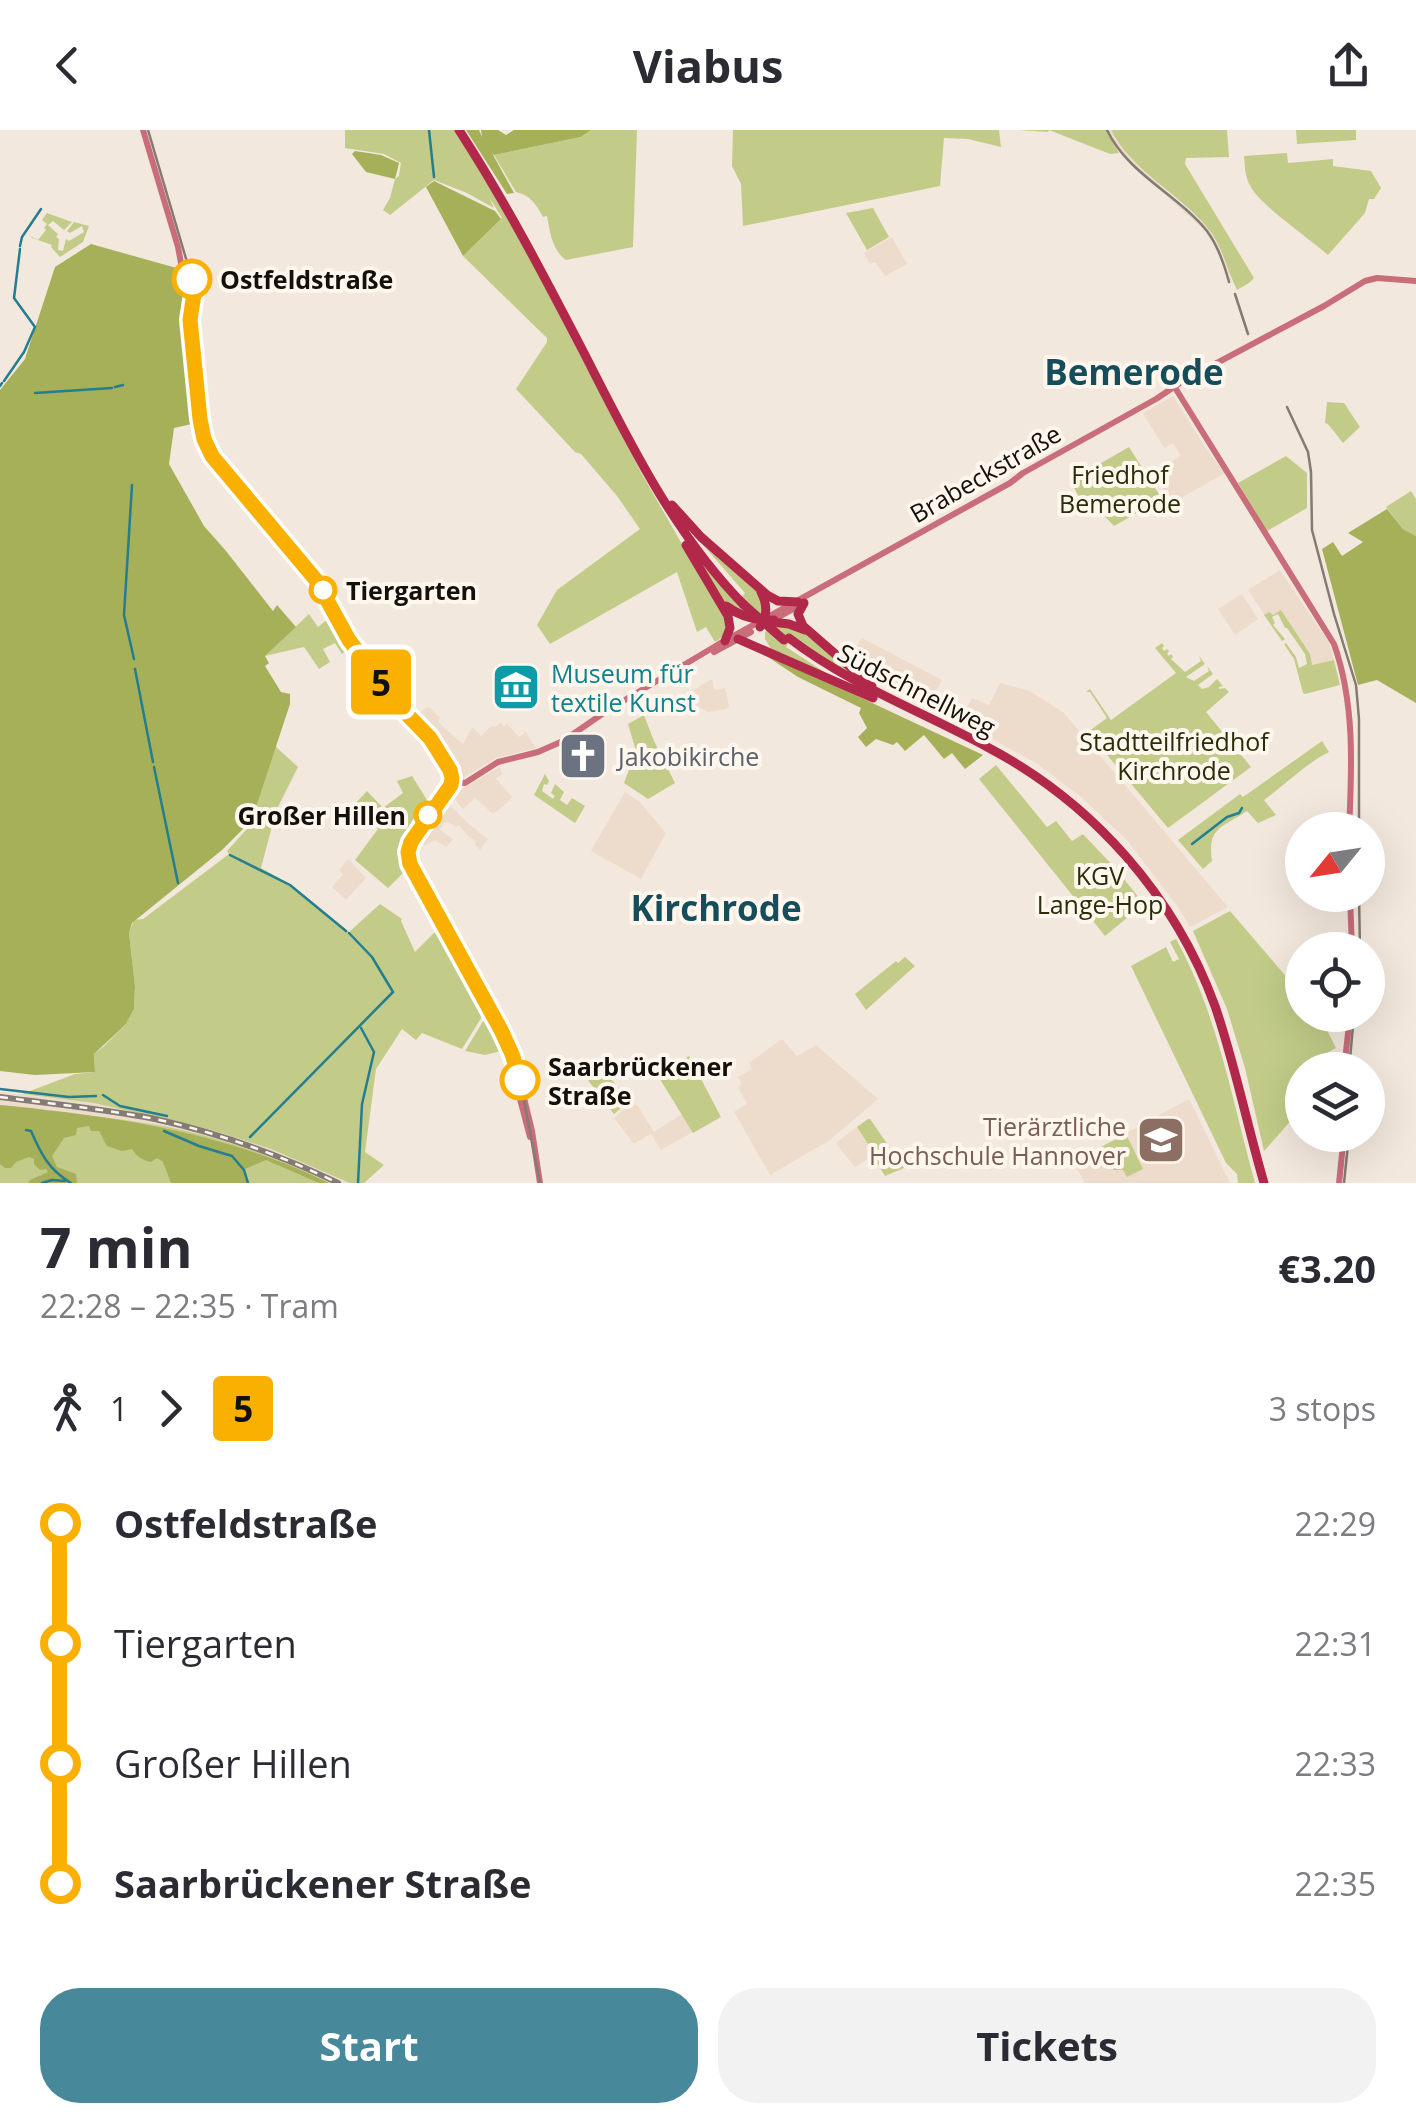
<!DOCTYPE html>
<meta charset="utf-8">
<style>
:root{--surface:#fff;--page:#f2f2f3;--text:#2b2b33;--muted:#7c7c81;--accent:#47889a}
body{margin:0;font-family:"Open Sans",sans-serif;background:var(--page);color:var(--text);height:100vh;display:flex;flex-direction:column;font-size:38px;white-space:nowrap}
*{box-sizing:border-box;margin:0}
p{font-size:32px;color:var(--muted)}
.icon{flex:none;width:55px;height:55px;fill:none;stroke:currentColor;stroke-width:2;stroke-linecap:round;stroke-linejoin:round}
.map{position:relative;height:1053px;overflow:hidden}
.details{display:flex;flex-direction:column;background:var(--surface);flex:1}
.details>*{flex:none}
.badge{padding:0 20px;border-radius:8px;font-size:35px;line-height:65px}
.needle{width:65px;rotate:240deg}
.buttons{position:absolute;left:1285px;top:682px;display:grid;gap:20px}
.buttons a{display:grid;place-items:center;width:100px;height:100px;border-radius:50%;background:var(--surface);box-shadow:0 10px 40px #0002;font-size:50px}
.map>.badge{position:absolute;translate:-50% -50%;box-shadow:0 0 0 5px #fff}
.legs{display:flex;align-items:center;gap:15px;height:110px;padding:0 40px;font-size:32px}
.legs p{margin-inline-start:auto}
.headline{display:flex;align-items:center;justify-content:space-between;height:170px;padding:0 40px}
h1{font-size:55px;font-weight:700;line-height:75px}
.cta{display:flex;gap:20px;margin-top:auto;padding:20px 40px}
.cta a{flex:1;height:115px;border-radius:40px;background:var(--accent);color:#fff;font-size:40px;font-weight:700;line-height:115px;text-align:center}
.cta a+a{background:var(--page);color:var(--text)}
ul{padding:0 40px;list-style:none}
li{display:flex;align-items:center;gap:35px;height:120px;font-size:38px}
li i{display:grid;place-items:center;width:15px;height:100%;margin:0 12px;background:currentColor}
li i::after{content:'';width:25px;height:25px;margin:-12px;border:8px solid;border-radius:50%;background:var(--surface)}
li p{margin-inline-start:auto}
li:first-child i{background:linear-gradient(#0000 50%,currentColor 0)}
li:last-child i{background:linear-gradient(currentColor 50%,#0000 0)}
header{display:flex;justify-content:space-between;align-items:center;height:130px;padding:0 40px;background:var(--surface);font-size:45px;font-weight:700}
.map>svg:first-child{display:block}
.built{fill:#eddccc}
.green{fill:#c2cc88}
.forest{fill:#a5b059}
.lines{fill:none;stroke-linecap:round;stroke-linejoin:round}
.stream{stroke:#247e8f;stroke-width:2.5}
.secondary{stroke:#ca6d7b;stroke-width:6}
.highway{stroke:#b1284b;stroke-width:9}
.tram{stroke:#837b74;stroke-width:2.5}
.rail-casing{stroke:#837b74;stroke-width:6}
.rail{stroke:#fff6ed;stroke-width:2.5;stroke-dasharray:8;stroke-linecap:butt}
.highway-bridge{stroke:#b1284b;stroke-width:9}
.line-1-casing{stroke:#fff;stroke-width:22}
.line-1{stroke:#f9b000;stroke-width:15}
.stop-1-dot{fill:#fff;stroke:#f9b000;stroke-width:5}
.labels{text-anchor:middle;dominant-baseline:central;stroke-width:8;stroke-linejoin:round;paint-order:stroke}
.stop-label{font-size:25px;font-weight:bold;fill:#14100c;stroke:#fff6ed;text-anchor:start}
.street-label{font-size:25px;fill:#14100c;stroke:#fff6ed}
.park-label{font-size:25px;fill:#2a2e08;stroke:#fff6ed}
.culture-label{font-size:25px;fill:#0d838f;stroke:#fff6ed;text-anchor:start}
.worship-label{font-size:25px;fill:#5b616d;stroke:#fff6ed;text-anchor:start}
.education-label{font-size:25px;fill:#785e54;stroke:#fff6ed;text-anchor:end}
.district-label{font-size:35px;font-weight:bold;fill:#164d5b;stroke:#fff6ed}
</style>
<header><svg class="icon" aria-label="back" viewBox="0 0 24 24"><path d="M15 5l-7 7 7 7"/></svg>Viabus<svg class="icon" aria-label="share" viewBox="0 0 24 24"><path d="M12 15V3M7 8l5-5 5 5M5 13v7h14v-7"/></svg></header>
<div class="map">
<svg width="1416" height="1053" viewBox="0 0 1416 1053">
<rect width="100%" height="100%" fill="#f3e8dd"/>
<path class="built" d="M 1106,0 L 1111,0 L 1131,29 L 1210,100 L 1223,122 L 1232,151 L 1228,152 L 1217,119 L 1203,99 L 1125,29 Z
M 892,107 L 907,134 L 885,146 L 875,132 L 870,134 L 864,123 Z
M 1173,266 L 1209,323 L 1225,343 L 1174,372 L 1150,344 L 1181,326 L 1173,313 L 1164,318 L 1143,283 Z
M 1280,440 L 1329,513 L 1334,530 L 1312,535 L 1281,480 L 1267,489 L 1248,460 Z
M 1242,464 L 1258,489 L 1235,505 L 1218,479 Z
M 862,508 L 942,550 L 928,577 L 881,554 L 850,527 Z
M 712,549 L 714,560 L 725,558 L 729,576 L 726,579 L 708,582 L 695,575 L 688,563 Z
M 1000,553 L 1030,561 L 1064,583 L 1228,777 L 1190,797 L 1178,777 L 1127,710 L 1080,666 L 1036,633 L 959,591 L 972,568 L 989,575 Z
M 428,576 L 440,588 L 438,592 L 463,614 L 472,597 L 481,606 L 491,596 L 495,597 L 501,593 L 504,597 L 507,594 L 519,607 L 526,602 L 536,618 L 496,628 L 461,649 L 457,645 L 435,607 L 417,586 Z
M 500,637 L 502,644 L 496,649 L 512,667 L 506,674 L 493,684 L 475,668 L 463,679 L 452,666 L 463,658 Z
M 625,662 L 640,672 L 666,703 L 641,749 L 591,721 Z
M 446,671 L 471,696 L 488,709 L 480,720 L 475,714 L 476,712 L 467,705 L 459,695 L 456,697 L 448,692 L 444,693 L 440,700 L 453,709 L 446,717 L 435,710 L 426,715 L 419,713 L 427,692 L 433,682 Z
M 348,729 L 366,748 L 346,770 L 332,757 L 343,744 L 339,740 Z
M 782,909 L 797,926 L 816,915 L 878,969 L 830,1010 L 770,1045 L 734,982 L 747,974 L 738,957 L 742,954 L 738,947 L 752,939 L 749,933 Z
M 0,962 L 94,973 L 215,1001 L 271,1019 L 350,1053 L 329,1053 L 302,1040 L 242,1018 L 170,998 L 0,975 Z
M 1189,969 L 1230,1053 L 1085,1053 L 1073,1032 Z
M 630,974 L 637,975 L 654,1002 L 682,984 L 693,1002 L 661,1020 L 651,1004 L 634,1014 L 614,988 Z
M 857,997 L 875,1024 L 855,1037 L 837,1015 L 837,1012 Z"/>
<path class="green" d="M 345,0 L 455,0 L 504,79 L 643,346 L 725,489 C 726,501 726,506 715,512 L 706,497 L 697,502 L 677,442 L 550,514 L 537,495 L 557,460 L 640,399 L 617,366 L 581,324 L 575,322 L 516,259 L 547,212 L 547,208 L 463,126 L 502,88 L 489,67 L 494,78 L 467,63 L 434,50 L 390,85 L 383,80 L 390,68 L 395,49 L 399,46 L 401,33 L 384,24 L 345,18 Z
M 591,0 L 637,0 L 633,117 L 566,130 C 552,120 550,102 547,86 L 543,87 C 536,74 530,65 516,62 L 494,25 L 581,7 Z
M 733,0 L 999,0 L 1001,17 L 968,9 L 944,8 L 940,56 L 743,96 L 741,54 L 732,36 Z
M 1018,0 L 1106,0 L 1119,23 L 1110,24 L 1049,0 L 1048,2 Z
M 1111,0 L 1227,0 L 1229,27 L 1186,28 L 1185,34 L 1254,148 L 1249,153 L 1237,160 C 1226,138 1223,115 1206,96 C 1177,62 1132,41 1111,0 Z
M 1296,0 L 1356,0 L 1356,10 L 1297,14 Z
M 1287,23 L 1288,33 L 1333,29 L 1333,36 L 1371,41 L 1381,58 L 1374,69 L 1369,69 L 1365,83 L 1328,125 C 1310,109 1260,75 1251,57 C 1245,47 1245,38 1244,26 Z
M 873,78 L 889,107 L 867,120 L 846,83 Z
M 47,83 L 72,92 L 64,100 L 53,91 L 48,95 L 58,104 L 56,107 L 59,109 L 58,120 L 63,121 L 66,109 L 69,111 L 84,102 L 82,96 L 70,103 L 67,101 L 74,92 L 89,96 L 83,112 L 60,127 L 51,117 L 52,115 L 32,108 L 30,106 L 38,110 L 46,100 L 44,98 L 47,94 L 42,90 Z
M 1327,272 L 1344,273 L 1360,297 L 1343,313 L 1328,294 L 1325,293 Z
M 1129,317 L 1162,369 L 1114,396 L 1087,368 L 1081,370 L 1070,351 Z
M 1286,326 L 1307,343 L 1307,378 L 1267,401 L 1238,353 Z
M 1411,361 L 1416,369 L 1416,406 L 1403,399 L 1386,377 Z
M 683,408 L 741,468 L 745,463 L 698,409 L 760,464 L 763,483 L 756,487 L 726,473 L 717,463 Z
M 1281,480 L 1310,524 L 1312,535 L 1334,530 L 1340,555 L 1305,564 L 1303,563 L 1294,529 L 1284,514 L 1286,513 L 1296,527 L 1299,538 L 1307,534 L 1305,524 L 1287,498 L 1285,498 L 1278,484 L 1272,487 L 1275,493 L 1273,495 L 1285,509 L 1282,511 L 1264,485 L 1269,482 L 1273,485 Z
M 309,484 L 318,497 L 328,489 L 343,515 L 349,519 L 342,524 L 335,513 L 323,519 L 330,532 L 319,539 L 304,517 L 265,526 Z
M 777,494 L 802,500 L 869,557 L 792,508 L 786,517 L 843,554 L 771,519 L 765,509 L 765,502 Z
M 1162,513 L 1164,516 L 1162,518 L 1164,521 L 1167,519 L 1169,521 L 1167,524 L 1169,526 L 1171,524 L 1173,527 L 1171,529 L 1185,542 L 1201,531 L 1199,526 L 1205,534 L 1186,547 L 1194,551 L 1209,541 L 1207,536 L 1213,544 L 1198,555 L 1202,559 L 1209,557 L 1217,549 L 1223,556 L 1219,557 L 1219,559 L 1225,558 L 1229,562 L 1206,582 L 1251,637 L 1168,698 L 1088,602 L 1107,588 L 1090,562 L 1086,562 L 1090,559 L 1111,590 L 1176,543 L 1155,518 Z
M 644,585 L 654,611 L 675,653 L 648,669 L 624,653 L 636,621 L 628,594 Z
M 1322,611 L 1329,622 C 1305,634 1286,654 1264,670 L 1276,685 L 1258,693 L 1247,681 C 1222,698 1207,697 1212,731 L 1203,739 L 1178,710 L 1240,664 L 1243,667 Z
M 275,616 L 298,637 L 276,681 L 261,738 L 290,754 L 349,802 L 380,774 L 402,789 L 401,791 L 415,822 L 438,799 L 483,885 L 462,919 L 422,903 L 416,910 L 402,899 L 376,939 L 365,1022 L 384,1035 L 364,1053 L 350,1053 L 271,1019 L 215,1001 L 94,973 L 22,964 L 75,944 L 95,942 L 94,924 L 103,917 L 126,894 L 134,879 L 135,856 L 129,803 L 134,790 L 143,789 L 229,724 L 227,721 L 255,690 L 252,687 Z
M 996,635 L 1047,697 L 1056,691 L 1072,711 L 1083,704 L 1115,738 L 1144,774 L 1105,806 L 979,649 Z
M 545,644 L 549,651 L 547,655 L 544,654 L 542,661 L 553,669 L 555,666 L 551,663 L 555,654 L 564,662 L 560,670 L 567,675 L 572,668 L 585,676 L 575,693 L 534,665 Z
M 412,646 L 427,670 C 409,695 396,711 404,742 L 388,758 L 355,730 L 378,699 L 352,677 L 367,661 L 383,678 L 403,663 L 397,651 Z
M 1230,781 L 1302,865 L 1302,885 L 1320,885 L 1331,898 L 1328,902 L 1336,918 L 1323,925 L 1324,934 L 1330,940 L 1302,940 L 1302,978 L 1264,1021 L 1245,938 L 1227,879 L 1193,801 Z
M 1176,809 C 1218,885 1232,970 1255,1053 L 1238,1053 L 1237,1044 L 1226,1033 L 1131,836 L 1166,817 L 1173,832 L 1179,829 L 1170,812 Z
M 905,827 L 915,836 L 866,880 L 855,864 L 896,831 L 898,833 Z
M 485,888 L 500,915 L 501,921 L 485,925 L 465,921 Z
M 689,926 L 721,987 L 693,1003 L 658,946 Z
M 598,933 L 629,971 L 614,984 L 584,945 Z
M 0,975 C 56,982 113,987 168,997 C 223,1008 279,1028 329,1053 L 0,1053 Z
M 868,989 L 870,989 L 904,1038 L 885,1046 L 872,1025 L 874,1023 L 857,997 Z
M 1126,1004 L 1143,1039 L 1127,1047 L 1123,1040 L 1114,1040 L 1101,1017 Z"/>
<path class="forest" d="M 466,0 L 479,0 L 482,7 L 481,0 L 498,0 L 506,5 L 514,0 L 591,0 L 581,7 L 494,25 L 492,23 L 514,63 L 507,64 Z
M 355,21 L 381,25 L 399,33 L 395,49 L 366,42 L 352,24 Z
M 434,51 L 495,81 L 501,89 L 463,126 L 426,57 Z
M 91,114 L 180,139 L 192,294 L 174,298 L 169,334 L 204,396 L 226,421 L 273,481 L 277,475 L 296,497 L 265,526 L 269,533 L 265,536 L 281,562 L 290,564 L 290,574 L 254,683 L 246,696 L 222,720 L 132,793 L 129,803 L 135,856 L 134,879 L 126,894 L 94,924 L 95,942 L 35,945 L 0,941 L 0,260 L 25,229 L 55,137 Z
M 1387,379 L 1403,399 L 1416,406 L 1416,573 L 1377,550 L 1358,555 L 1322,419 L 1333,412 L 1342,426 L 1363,412 L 1348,403 Z
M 753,517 L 983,625 L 965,639 L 952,623 L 944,629 L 924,605 L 905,621 L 897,612 L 893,615 L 876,609 L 866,617 L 858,607 L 867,598 L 859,583 L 861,578 L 798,547 Z
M 0,975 C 112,986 226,1002 329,1053 L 319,1053 L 266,1030 L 245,1039 L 249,1053 L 171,1053 L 163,1032 L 157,1028 L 151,1032 C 142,1030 137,1027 132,1019 L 122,1021 L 107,1016 L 99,1001 L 91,1001 L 89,996 L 77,998 L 76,1005 L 64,1008 L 52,1026 L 57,1037 L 76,1044 L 77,1053 L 28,1053 L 30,1050 L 48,1042 L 46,1039 L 40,1040 L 34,1034 L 34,1029 L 29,1027 L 16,1032 L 11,1038 L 5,1038 L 0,1034 Z"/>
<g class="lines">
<path class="stream" d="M 429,0 L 434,47
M 20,116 L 22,107 L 41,79
M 4,251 L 24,222 L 35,197 L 14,168 L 20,119
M 0,256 L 2,253
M 115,257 L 123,255
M 35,263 L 112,258
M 132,355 L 124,485 L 134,529
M 135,539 L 153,632
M 154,637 L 178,753
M 1192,714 L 1227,687 L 1239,683 L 1242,678
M 230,725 L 290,755 L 346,801
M 0,959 L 69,967 L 96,966
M 103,965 L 120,976 L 167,986
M 26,1000 L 31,1001 C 41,1024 49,1040 71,1053
M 164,1001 L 199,1016 L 232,1026 L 244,1040 L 248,1053
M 250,1007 L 393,862 L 372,827 L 349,803
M 42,1053 L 52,1050 L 65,1051
M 358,1053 L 362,974 L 374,922 L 361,898"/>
<path class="secondary" d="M 143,0 L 178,117 L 184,149 L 189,217 L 195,247
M 185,165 C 192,177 192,190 193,203 C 197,247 190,297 217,334 L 298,429 L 345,508 L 398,575 L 425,603 L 450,643 C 450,671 421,688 411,713 C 409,718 409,724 407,729
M 1174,256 L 1334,514 C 1355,573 1352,638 1349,700
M 301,431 C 324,453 341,488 354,517
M 771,491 L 804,473
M 714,522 L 751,502
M 450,651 L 465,653 L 498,632 L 538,622 L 563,611 L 608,580 L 719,514 L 1010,353 L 1023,343 L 1156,269 L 1183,251 L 1324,176 L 1365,151 L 1377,148 L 1416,151
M 446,659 C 430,666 402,708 405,726 C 406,731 409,736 411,741 L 513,923 L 532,1001 L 540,1053
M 1350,765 L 1352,820
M 499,900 L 510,931 L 530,1007
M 1344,940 L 1350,885
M 1339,1053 L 1344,1005"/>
<path class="highway" d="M 459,0 C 505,71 544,146 583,221 C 629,311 672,401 743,474
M 672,375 L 701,407 L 767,465 L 778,471 L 798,472
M 686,415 L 728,486 L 730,498 L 725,511
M 804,473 L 798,484 L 803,496 L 872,556
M 726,476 C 741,487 756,491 774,490
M 772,492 L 789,494 L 805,500
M 760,497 C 768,487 767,473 761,462
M 789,508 C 850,555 921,581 989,618 C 1093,673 1175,766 1215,876 C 1235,934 1247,995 1264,1053
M 738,509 L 873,568"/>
<path class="tram" d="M 148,0 L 192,149 L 194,165 L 190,183 L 192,216 L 201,294 L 209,321 L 218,333 L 308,440 L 323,460 L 349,510 L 399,575 L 430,607 L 450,640 L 452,649 L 451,655 C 433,680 400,708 412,741 L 512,924 L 520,950 L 540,1053
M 1107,0 C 1128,44 1177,64 1207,101 C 1218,116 1224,133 1229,152
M 1235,164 L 1248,204
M 1287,277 L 1308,322 L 1311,342 L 1312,400 L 1334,484 L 1356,555 L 1359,589 L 1359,700
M 1359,765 L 1360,820
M 1349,940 L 1354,885
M 1344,1053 L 1349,1005"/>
<g class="rail-casing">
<path id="rail" d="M 0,967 C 52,974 104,979 155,989 C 219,1003 280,1025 338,1053"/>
</g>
<use href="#rail" class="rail"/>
<path class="highway-bridge" d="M 743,474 L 784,510"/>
</g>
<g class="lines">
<g class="line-1-casing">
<path id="line-1" d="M 192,149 L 194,164 L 190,190 L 200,289 L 204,309 L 212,326 L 316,450 L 349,510 L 399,576 L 430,608 L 450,640 L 452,648 L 451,655 L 411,712 L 408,722 L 410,734 L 501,900 L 512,924 L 520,950"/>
</g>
<use href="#line-1" class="line-1"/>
</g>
<defs>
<g id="museum-square" transform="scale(2.5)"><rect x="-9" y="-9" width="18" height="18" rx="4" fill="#0f9aa8" stroke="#fff6ed"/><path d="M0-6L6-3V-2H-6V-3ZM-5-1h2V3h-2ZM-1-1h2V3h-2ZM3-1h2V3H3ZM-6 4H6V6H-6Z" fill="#fff"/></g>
<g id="church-square" transform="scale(2.5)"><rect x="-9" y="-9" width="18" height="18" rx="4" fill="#6b7280" stroke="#fff6ed"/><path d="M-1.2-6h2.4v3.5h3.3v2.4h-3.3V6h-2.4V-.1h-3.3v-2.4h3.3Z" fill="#fff"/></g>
<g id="university-square" transform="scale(2.5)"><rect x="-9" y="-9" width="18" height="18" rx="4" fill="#8d6e63" stroke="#fff6ed"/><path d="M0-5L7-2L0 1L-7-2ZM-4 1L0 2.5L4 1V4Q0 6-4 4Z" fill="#fff"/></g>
</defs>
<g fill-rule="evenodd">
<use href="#museum-square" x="516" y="557"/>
<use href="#church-square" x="583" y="626"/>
<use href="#university-square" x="1161" y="1010"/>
</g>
<g class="stop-1-dot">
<circle cx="192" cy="149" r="18"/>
<circle cx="323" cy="460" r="12"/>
<circle cx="428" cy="685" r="12"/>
<circle cx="520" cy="950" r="18"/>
</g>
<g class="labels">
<g class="stop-label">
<text x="220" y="149">Ostfeldstraße</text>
<text x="346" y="460">Tiergarten</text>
<text x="406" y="685" text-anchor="end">Großer Hillen</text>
<text x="548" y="936">Saarbrückener<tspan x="548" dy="29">Straße</tspan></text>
</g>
<g class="street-label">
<text transform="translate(985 343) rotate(-30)">Brabeckstraße</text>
<text transform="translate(917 559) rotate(27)">Südschnellweg</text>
</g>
<g class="park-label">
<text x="1120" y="344">Friedhof<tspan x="1120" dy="29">Bemerode</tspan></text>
<text x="1174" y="611">Stadtteilfriedhof<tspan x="1174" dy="29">Kirchrode</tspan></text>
<text x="1100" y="745">KGV<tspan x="1100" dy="29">Lange-Hop</tspan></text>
</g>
<g class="culture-label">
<text x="551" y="543">Museum für<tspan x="551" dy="29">textile Kunst</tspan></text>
</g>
<g class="worship-label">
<text x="618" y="626">Jakobikirche</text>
</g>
<g class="education-label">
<text x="1126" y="996">Tierärztliche<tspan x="1126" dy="29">Hochschule Hannover</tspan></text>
</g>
<g class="district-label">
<text x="1134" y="241">Bemerode</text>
<text x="716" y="777">Kirchrode</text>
</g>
</g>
</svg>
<div class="buttons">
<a><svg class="needle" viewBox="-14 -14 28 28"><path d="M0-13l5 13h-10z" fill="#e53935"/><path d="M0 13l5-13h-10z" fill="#7c7c81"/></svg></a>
<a><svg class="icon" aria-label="locate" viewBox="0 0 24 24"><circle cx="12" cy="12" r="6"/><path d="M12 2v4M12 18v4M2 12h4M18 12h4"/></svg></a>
<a><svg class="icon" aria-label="layers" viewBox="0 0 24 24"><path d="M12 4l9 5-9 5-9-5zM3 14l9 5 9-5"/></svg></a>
</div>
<b class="badge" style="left:381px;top:552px;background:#f9b000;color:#111">5</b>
</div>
<section class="details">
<div class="headline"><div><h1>7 min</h1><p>22:28 – 22:35 · Tram</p></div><b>€3.20</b></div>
<div class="legs"><svg class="icon" aria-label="walk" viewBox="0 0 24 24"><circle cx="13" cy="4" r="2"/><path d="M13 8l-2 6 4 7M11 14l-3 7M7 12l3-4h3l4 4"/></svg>1<svg class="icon" aria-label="forward" viewBox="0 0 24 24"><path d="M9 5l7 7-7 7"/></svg><b class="badge" style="background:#f9b000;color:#111">5</b><p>3 stops</p></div>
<ul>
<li><i style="color:#f9b000"></i><b>Ostfeldstraße</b><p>22:29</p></li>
<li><i style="color:#f9b000"></i><span>Tiergarten</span><p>22:31</p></li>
<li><i style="color:#f9b000"></i><span>Großer Hillen</span><p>22:33</p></li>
<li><i style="color:#f9b000"></i><b>Saarbrückener Straße</b><p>22:35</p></li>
</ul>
<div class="cta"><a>Start</a><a>Tickets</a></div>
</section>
